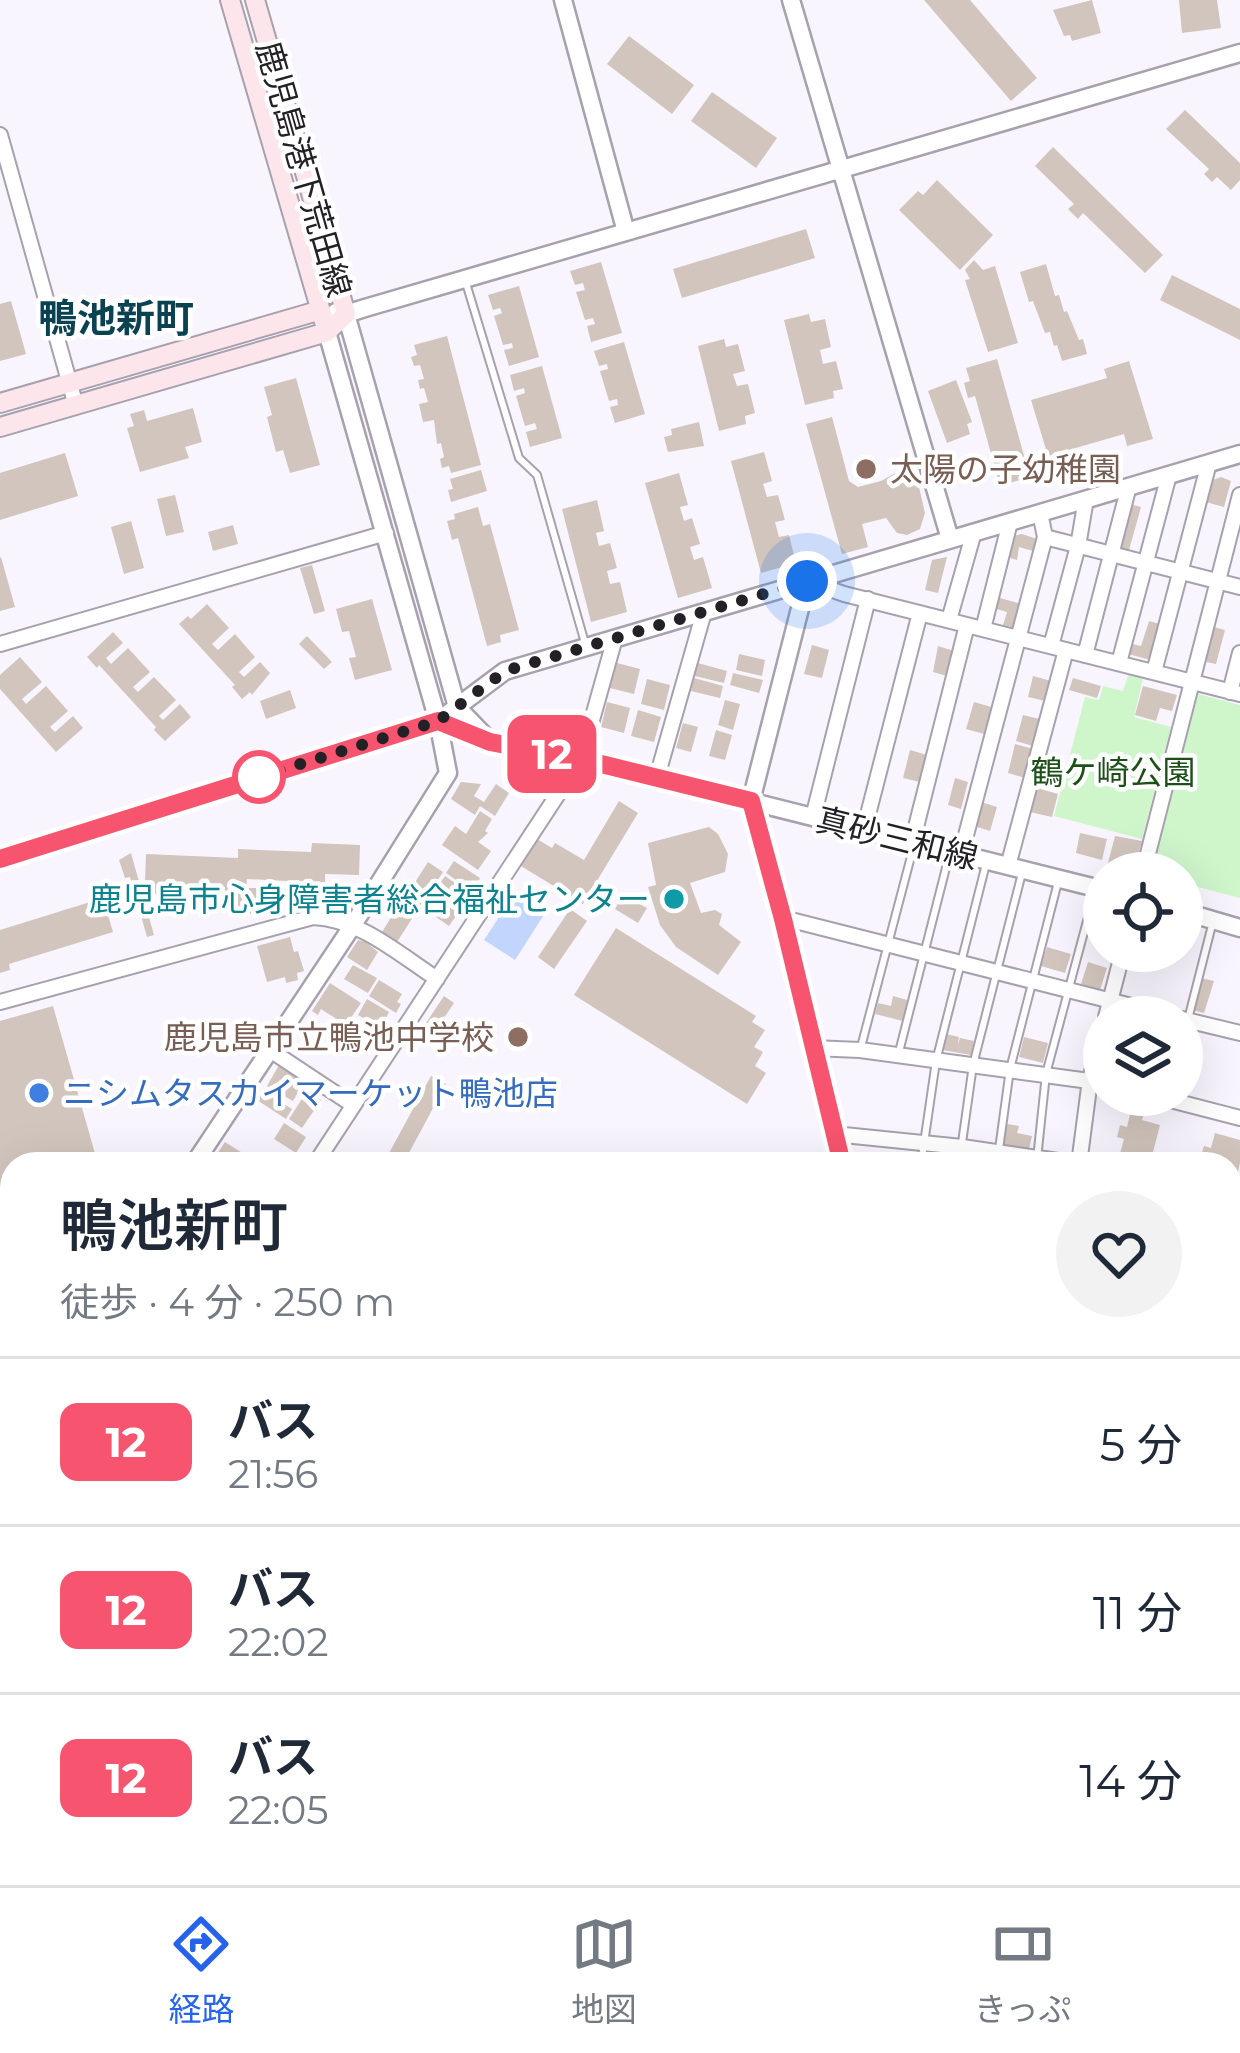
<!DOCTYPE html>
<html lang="ja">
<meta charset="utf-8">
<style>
:root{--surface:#fff;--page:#f2f2f3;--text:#1f2937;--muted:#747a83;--line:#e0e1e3;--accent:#2563eb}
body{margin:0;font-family:Montserrat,"Noto Sans JP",sans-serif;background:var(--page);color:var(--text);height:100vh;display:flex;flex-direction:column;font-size:45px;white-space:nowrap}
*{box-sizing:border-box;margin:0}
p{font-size:39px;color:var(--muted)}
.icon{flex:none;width:66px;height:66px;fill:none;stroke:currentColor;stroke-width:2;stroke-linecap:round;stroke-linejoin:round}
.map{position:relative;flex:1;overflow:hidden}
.sheet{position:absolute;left:0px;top:1152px;width:1242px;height:735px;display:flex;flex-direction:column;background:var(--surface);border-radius:36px 36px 0 0;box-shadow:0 12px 48px #0002}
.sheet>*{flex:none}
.badge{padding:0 24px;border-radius:18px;font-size:42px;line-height:78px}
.fabs{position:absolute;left:1083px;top:852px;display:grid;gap:24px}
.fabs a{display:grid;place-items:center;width:120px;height:120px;border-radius:50%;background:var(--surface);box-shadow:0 12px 48px #0002;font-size:60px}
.you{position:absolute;width:60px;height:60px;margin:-30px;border:9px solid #fff;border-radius:50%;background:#1a73e8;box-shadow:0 0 0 18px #1a73e833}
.map>.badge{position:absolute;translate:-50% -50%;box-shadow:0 0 0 6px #fff}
.round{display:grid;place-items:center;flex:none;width:126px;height:126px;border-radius:63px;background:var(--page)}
.summary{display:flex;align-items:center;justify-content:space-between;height:204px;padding:0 60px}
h1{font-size:57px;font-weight:600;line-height:90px}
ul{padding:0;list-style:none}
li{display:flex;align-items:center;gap:36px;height:168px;padding:0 60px;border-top:3px solid var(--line)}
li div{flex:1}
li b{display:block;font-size:45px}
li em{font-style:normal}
li .badge{min-width:132px;font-weight:700;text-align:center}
.menu{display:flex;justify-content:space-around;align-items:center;height:168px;border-top:3px solid var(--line);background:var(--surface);font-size:33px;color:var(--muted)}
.menu a{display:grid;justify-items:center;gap:6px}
.menu .current{color:var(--accent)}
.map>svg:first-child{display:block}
.green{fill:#cff5cb}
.water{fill:#c2d6fd}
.building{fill:#d1c5bd}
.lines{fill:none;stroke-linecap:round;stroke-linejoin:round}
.service-casing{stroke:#a7a1ad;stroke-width:10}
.minor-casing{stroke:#a7a1ad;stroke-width:18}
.tertiary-casing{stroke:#a7a1ad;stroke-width:21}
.secondary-casing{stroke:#a7a1ad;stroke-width:22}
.service{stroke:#fff;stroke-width:6}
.minor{stroke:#fff;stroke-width:14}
.tertiary{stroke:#fff;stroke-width:16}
.secondary{stroke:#fde6eb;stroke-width:18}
.line-casing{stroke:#fff;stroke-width:27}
.line{stroke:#f7546f;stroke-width:18}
.walk{stroke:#232125;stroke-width:12;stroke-dasharray:0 21.6}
.education-dot{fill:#8d6e63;stroke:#fff;stroke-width:4.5}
.stop-dot{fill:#fff;stroke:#f7546f;stroke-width:6}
.culture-dot{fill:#0f9aa8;stroke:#fff;stroke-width:4.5}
.shop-dot{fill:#3f7fe0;stroke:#fff;stroke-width:4.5}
.labels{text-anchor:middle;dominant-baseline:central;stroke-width:9;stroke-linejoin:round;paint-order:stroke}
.street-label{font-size:33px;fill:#232125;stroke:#fff}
.education-label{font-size:33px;fill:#785e54;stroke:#fff;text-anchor:start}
.park-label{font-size:33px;fill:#1c5018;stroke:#fff}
.culture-label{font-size:33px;fill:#0d838f;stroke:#fff;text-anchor:end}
.shop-label{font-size:33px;fill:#366cbe;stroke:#fff;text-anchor:start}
.quarter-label{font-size:39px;font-weight:bold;fill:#0a4252;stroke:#fff}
</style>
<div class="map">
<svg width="1240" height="1885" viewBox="0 0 1240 1885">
<rect width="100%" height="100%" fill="#f9f5ff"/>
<path class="green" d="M 1128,675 L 1143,679 L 1134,717 L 1171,727 L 1142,839 L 1054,816 L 1085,697 L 1099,700 L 1103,686 L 1123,691 Z
M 1198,694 L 1240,705 L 1240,898 L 1182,883 L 1182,873 L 1152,873 Z"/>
<path class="water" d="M 516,891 L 547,910 L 515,960 L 484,940 Z"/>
<path class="building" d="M 924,0 L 970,0 L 1037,78 L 1011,101 Z
M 1092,0 L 1101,33 L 1072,41 L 1070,35 L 1064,36 L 1053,10 Z
M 1179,0 L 1217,0 L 1221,28 L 1182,33 Z
M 629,36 L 694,85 L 672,114 L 607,64 Z
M 712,92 L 777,138 L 756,168 L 691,121 Z
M 1185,110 L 1240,163 L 1240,180 L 1231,190 L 1217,177 L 1212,182 L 1204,174 L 1209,169 L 1166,129 Z
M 1053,147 L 1163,255 L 1145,273 L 1083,213 L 1078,219 L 1068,209 L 1074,204 L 1035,166 Z
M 937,180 L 993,235 L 960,270 L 899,210 L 918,191 L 923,195 Z
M 806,229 L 815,258 L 682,298 L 673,269 Z
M 974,260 L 983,270 L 995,266 L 1018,343 L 988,352 L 965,280 L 970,279 L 965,270 Z
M 601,262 L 622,333 L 591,342 L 587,326 L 595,324 L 593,318 L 585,320 L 576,292 L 585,290 L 583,283 L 575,285 L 570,271 Z
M 1046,264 L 1055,296 L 1059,295 L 1064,312 L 1067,311 L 1079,340 L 1083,339 L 1087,354 L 1062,361 L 1057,345 L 1054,346 L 1050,332 L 1045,333 L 1033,301 L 1029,302 L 1020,272 Z
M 1172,275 L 1240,309 L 1240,340 L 1160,300 Z
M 519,286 L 539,357 L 509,366 L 504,350 L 513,348 L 512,343 L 503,345 L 494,316 L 502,313 L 500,308 L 493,310 L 488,295 Z
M 11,301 L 26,354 L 0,361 L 0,304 Z
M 809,314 L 811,322 L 825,319 L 831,347 L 820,350 L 823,364 L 836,361 L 843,389 L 833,391 L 834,398 L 805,405 L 784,320 Z
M 447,336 L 481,465 L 451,473 L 449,466 L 442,468 L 440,459 L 444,457 L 441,443 L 437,444 L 434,420 L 423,422 L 419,404 L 428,402 L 424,388 L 420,389 L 418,380 L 424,379 L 420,365 L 414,366 L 411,357 L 417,355 L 414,345 Z
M 724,339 L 726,347 L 738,344 L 745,371 L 733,374 L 737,386 L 748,384 L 755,413 L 745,416 L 746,424 L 719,431 L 698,346 Z
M 624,342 L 645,414 L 615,423 L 610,407 L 618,405 L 617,399 L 609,401 L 600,371 L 608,369 L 607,364 L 599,366 L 594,351 Z
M 997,359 L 1030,477 L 1000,486 L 975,396 L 968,398 L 964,383 L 970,381 L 966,368 Z
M 1129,361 L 1153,439 L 1127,446 L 1124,434 L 1048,456 L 1031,400 L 1107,378 L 1104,369 Z
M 542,366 L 562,438 L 530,447 L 526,432 L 537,429 L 535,423 L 525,426 L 516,396 L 525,393 L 524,388 L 514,391 L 510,375 Z
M 296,378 L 320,465 L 290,473 L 283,450 L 276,452 L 267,417 L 272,415 L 264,387 Z
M 956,380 L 972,422 L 967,424 L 970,434 L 947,443 L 928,391 Z
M 193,408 L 202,442 L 185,447 L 189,458 L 140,472 L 127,428 L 134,426 L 130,414 L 144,410 L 147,421 Z
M 832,417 L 849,481 L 858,487 L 881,481 L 895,473 L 912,476 L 919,487 L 925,513 L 920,529 L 907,535 L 897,533 L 886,518 L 862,524 L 868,547 L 842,554 L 806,424 Z
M 699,422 L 704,446 L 668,452 L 664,437 L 672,435 L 671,429 Z
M 764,452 L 772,481 L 763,484 L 767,497 L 778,495 L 785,520 L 775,522 L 779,537 L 789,535 L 796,563 L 761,573 L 731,461 Z
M 65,453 L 78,496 L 0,520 L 0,473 Z
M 481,470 L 487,491 L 451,502 L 448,490 L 453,489 L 450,479 Z
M 679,473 L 688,505 L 680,507 L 684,521 L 692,518 L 700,544 L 690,547 L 694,560 L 703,557 L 712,588 L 678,598 L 645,483 Z
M 1221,477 L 1231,481 L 1224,507 L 1202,501 L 1207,482 Z
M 175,495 L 184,532 L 166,536 L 157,499 Z
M 597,500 L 604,531 L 596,533 L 599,546 L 610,543 L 617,568 L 607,571 L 610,584 L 620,582 L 627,612 L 591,622 L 562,509 Z
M 1130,504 L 1141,507 L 1129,550 L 1118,547 Z
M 478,507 L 483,526 L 490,524 L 519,630 L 500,635 L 501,642 L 487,646 L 458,538 L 452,540 L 447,521 L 455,519 L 454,514 Z
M 131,521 L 144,568 L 124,574 L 111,527 Z
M 233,525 L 238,544 L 213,551 L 208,532 Z
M 1022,534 L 1037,539 L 1033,551 L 1019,547 L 1017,560 L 1007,557 L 1012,536 Z
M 1,557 L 15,607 L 0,611 L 0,558 Z
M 947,557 L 938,593 L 925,590 L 932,560 Z
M 312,565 L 325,611 L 314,614 L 300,568 Z
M 996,597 L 1022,604 L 1015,628 L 1003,625 L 1007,612 L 993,608 Z
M 372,599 L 392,670 L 355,680 L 349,658 L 356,657 L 349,631 L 342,632 L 336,609 Z
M 207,604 L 229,628 L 212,644 L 218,650 L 235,634 L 255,657 L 239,672 L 244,677 L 260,662 L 270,673 L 252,695 L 250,692 L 242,699 L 232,687 L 235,685 L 179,624 L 188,616 L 191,619 Z
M 1149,621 L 1160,624 L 1150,660 L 1125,653 L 1128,643 L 1141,646 Z
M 1214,627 L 1225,630 L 1216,664 L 1206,662 Z
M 113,632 L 123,643 L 106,658 L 111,664 L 128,648 L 150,672 L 133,687 L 138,692 L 154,677 L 176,700 L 159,716 L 163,720 L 180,704 L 191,717 L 165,741 L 154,730 L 156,727 L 99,665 L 97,668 L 87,657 Z
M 307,636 L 332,662 L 324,669 L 299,644 Z
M 812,645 L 829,650 L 822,678 L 804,674 Z
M 938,646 L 954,651 L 947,676 L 933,672 Z
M 739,654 L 765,660 L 762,676 L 736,670 Z
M 20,657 L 42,682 L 22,699 L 26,704 L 46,686 L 68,711 L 50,727 L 55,732 L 73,716 L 83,728 L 56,752 L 0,689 L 0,675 Z
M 617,663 L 640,669 L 634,694 L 610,688 Z
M 698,663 L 727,671 L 724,683 L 695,676 Z
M 733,673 L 763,680 L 759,693 L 730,685 Z
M 1033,676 L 1051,681 L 1045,701 L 1028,697 Z
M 694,678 L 723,686 L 720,698 L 691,691 Z
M 1073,678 L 1101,686 L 1097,698 L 1069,690 Z
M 647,679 L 670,685 L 664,710 L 641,704 Z
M 1143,686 L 1177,695 L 1172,711 L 1160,708 L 1156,721 L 1135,715 Z
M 290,690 L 296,708 L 266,719 L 260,701 Z
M 725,700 L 740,704 L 733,730 L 718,725 Z
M 607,702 L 630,708 L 624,733 L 601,727 Z
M 974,702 L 991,707 L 984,734 L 966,729 Z
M 638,710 L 661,717 L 654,742 L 631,736 Z
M 1023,715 L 1040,719 L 1033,746 L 1016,741 Z
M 683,723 L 698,727 L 691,752 L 676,748 Z
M 716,730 L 732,735 L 725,760 L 709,756 Z
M 1015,744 L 1033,749 L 1025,778 L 1008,773 Z
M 910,750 L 927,755 L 920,782 L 903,778 Z
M 955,778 L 968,782 L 961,809 L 948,805 Z
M 461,782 L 481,784 L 474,796 L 484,802 L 496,784 L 509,793 L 495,816 L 480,806 L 475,815 L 451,799 Z
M 1037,788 L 1058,794 L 1052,817 L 1030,812 Z
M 619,801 L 638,813 L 583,904 L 521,866 L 537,839 L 552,848 L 555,843 L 584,860 Z
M 981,802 L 997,807 L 990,831 L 974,826 Z
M 480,811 L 492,819 L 485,831 L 488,833 L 478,842 L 491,851 L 478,870 L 442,845 L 455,826 L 466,834 Z
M 709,827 L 718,834 L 728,854 L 725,872 L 690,883 L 701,913 L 715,910 L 722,914 L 719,925 L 741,942 L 718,975 L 676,947 L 660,925 L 648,887 L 656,885 L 648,843 Z
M 1080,833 L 1107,839 L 1102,860 L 1076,853 Z
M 1115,836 L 1142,841 L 1133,870 L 1108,863 Z
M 312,843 L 360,845 L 359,875 L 325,874 L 325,883 L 247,879 L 246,888 L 257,888 L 256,914 L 224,912 L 225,887 L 160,883 L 160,894 L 152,894 L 153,883 L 145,882 L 146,854 L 238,858 L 238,849 L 311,852 Z
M 131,853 L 154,935 L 147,937 L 130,877 L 125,878 L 119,860 Z
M 454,861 L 480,878 L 473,892 L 446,873 Z
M 428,862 L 443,872 L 427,897 L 412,887 Z
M 445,876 L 471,894 L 449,926 L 423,908 Z
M 394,885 L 422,903 L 397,942 L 382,932 L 398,906 L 385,897 Z
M 623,895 L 647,908 L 638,923 L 615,909 Z
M 103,898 L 113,932 L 9,964 L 10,970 L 0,973 L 0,930 Z
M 570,909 L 587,921 L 554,969 L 538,957 Z
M 616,928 L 756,1016 L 752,1022 L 765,1030 L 754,1047 L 763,1052 L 755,1066 L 766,1073 L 747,1104 L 574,995 Z
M 290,937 L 294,952 L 298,951 L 304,971 L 297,973 L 298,980 L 286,983 L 285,977 L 267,982 L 257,946 Z
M 358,940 L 366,942 L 378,952 L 367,970 L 347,957 Z
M 1047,947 L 1071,954 L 1065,973 L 1041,966 Z
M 1088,962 L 1107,968 L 1100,990 L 1081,984 Z
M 353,965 L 377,978 L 368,993 L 344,979 Z
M 1201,978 L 1214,981 L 1204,1013 L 1192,1010 Z
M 379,980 L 402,994 L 397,1002 L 401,1004 L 396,1013 L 369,996 Z
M 330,983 L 361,1003 L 346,1025 L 321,1009 L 318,1015 L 312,1011 Z
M 444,996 L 454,1003 L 430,1039 L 420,1032 Z
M 893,996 L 907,1000 L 903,1021 L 875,1014 L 878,1003 L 891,1006 Z
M 367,999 L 389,1012 L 384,1022 L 387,1024 L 384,1030 L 358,1015 Z
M 53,1006 L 98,1164 L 12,1164 L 12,1226 L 0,1230 L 0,1021 Z
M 946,1034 L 959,1037 L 958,1045 L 960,1038 L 974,1041 L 971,1055 L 942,1050 Z
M 1024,1037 L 1048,1043 L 1043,1063 L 1019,1057 Z
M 279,1065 L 305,1080 L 293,1101 L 267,1086 Z
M 431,1076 L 446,1084 L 403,1164 L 383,1164 Z
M 260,1089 L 292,1109 L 286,1119 L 254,1098 Z
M 307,1091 L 321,1100 L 302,1128 L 289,1119 Z
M 1131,1110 L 1144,1114 L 1142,1120 L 1160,1125 L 1150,1164 L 1117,1164 L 1124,1139 L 1117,1137 L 1120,1125 L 1127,1127 Z
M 284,1123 L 306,1137 L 296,1153 L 274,1139 Z
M 1007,1124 L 1019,1126 L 1017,1133 L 1032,1136 L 1029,1149 L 1002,1147 Z
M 1215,1133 L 1240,1140 L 1240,1163 L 1232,1196 L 1230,1164 L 1207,1164 L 1208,1161 L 1200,1159 L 1204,1146 L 1211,1148 Z
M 225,1142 L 252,1159 L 249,1164 L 227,1164 L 215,1157 Z
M 1232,1734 L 1240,1738 L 1240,1791 L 1230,1786 L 1230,1740 Z
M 427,1875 L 471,1875 L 474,1885 L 430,1885 Z
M 558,1875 L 645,1875 L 648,1885 L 539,1885 L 538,1881 Z
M 756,1875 L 835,1875 L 837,1885 L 759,1885 Z"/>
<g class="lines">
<g class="service-casing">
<path id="service" d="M 466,283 L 519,458 L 537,475 L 585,643
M 1182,1043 L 1212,925
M 861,1047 L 914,845
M 899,1052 L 949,856
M 1037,1159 L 1046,1074 L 1095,891
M 921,1164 L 936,1061 L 986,864
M 959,1164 L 973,1065 L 1022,873
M 997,1164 L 1010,1069 L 1058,882
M 0,1508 L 9,1505 L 12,1516"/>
</g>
<g class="minor-casing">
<path id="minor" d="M 0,135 L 76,406
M 1040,513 L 1045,537 L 1240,587
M 807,581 L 844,594 L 1240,694
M 949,620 L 974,532
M 983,629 L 1010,522
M 0,644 L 386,533
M 1051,646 L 1078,546 L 1086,499
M 1085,655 L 1129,486
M 1119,663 L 1169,475
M 1154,672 L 1209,463
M 1230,692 L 1240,653
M 657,777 L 704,612
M 813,817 L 868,599
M 864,830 L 920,613
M 915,843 L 917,823 L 967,625
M 961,854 L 1045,537
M 1008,866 L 1066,650
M 1143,873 L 1240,495
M 783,918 L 1175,1017
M 0,1002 L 313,917 C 360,919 399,954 437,979
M 1106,1017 L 1123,951
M 1182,1019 L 1240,1033
M 812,1048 L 860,1050 L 1104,1083
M 270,1050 L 353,1105
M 1151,1095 L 1240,1118
M 834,1134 L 962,1147 L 1079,1164 L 1090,1080 L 1104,1024
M 315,1164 L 581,759 L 615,638
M 0,1243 L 12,1239
M 0,1273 L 12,1322
M 1230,1299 L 1240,1302
M 1230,1413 L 1240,1416
M 0,1460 L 12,1457
M 0,1689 L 12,1686
M 145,1875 L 148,1885
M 502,1875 L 504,1885
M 848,1875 L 851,1885
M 337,1885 L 345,1875
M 972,1885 L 1011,1875"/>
</g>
<g class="tertiary-casing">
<path id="tertiary" d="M 563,0 L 626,232
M 791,0 L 950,539
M 336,312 L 346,314 L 365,308 L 1240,53
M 346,314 L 457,707 L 485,736
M 807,581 L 751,801 L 783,918 L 842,1164
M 438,721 L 505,671 L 1240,454
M 0,859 L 438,721 L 490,743 L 581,759 L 1104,890
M 1182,911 L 1240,928
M 194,1164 L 353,925 L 448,773 L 438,721 L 327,332
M 1230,1630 L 1240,1634
M 1029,1875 L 1031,1885
M 266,1885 L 270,1875"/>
</g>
<g class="secondary-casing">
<path id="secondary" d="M 230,0 L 327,332
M 0,403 L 321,310
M 0,427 L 327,332 L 346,314 L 255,0"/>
</g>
<use href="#service" class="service"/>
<use href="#minor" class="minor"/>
<use href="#tertiary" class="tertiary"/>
<use href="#secondary" class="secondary"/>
</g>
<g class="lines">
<g class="line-casing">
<path id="line" d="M 0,859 L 438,721 L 490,742 L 581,759 L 751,801 L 783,919 L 842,1164"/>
</g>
<use href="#line" class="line"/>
<path class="walk" d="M 259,777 L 438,721 L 505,671 L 807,581"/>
</g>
<g class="education-dot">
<circle cx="866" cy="469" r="12"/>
<circle cx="518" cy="1037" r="12"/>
</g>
<circle class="stop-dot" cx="259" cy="777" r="24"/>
<circle class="culture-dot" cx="674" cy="899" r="12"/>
<circle class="shop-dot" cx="39" cy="1093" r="12"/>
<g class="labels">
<g class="street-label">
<text transform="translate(304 169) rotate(74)">鹿児島港下荒田線</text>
<text transform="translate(897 838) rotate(14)">真砂三和線</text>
</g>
<g class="education-label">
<text x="890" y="469">太陽の子幼稚園</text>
<text x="494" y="1037" text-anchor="end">鹿児島市立鴨池中学校</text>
</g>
<g class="park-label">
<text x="1113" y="772">鶴ケ崎公園</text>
</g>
<g class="culture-label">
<text x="650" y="899">鹿児島市心身障害者総合福祉センター</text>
</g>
<g class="shop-label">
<text x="63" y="1093">ニシムタスカイマーケット鴨池店</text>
</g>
<g class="quarter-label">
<text x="116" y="318">鴨池新町</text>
</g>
</g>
</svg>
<div class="fabs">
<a><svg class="icon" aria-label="locate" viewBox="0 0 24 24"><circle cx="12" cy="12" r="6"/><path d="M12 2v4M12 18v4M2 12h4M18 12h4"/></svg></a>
<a><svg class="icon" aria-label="layers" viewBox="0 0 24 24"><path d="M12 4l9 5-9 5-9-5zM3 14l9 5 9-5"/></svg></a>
</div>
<div class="you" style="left:807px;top:581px"></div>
<b class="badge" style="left:552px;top:754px;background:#f7546f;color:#fff">12</b>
<section class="sheet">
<div class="summary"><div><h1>鴨池新町</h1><p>徒歩 · 4 分 · 250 m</p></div><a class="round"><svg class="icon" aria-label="heart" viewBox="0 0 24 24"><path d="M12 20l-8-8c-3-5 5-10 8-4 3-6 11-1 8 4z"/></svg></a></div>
<ul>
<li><span class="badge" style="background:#f7546f;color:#fff">12</span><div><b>バス</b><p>21:56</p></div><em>5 分</em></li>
<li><span class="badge" style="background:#f7546f;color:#fff">12</span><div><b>バス</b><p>22:02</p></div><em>11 分</em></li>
<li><span class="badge" style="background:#f7546f;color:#fff">12</span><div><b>バス</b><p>22:05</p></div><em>14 分</em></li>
</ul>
</section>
</div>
<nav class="menu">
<a class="current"><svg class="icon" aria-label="directions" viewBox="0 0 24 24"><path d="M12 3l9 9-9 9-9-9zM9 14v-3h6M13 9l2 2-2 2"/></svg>経路</a>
<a><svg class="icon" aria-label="map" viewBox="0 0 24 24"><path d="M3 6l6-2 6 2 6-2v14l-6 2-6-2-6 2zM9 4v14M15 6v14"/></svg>地図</a>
<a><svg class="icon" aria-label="tickets" viewBox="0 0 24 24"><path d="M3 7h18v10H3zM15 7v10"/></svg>きっぷ</a>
</nav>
